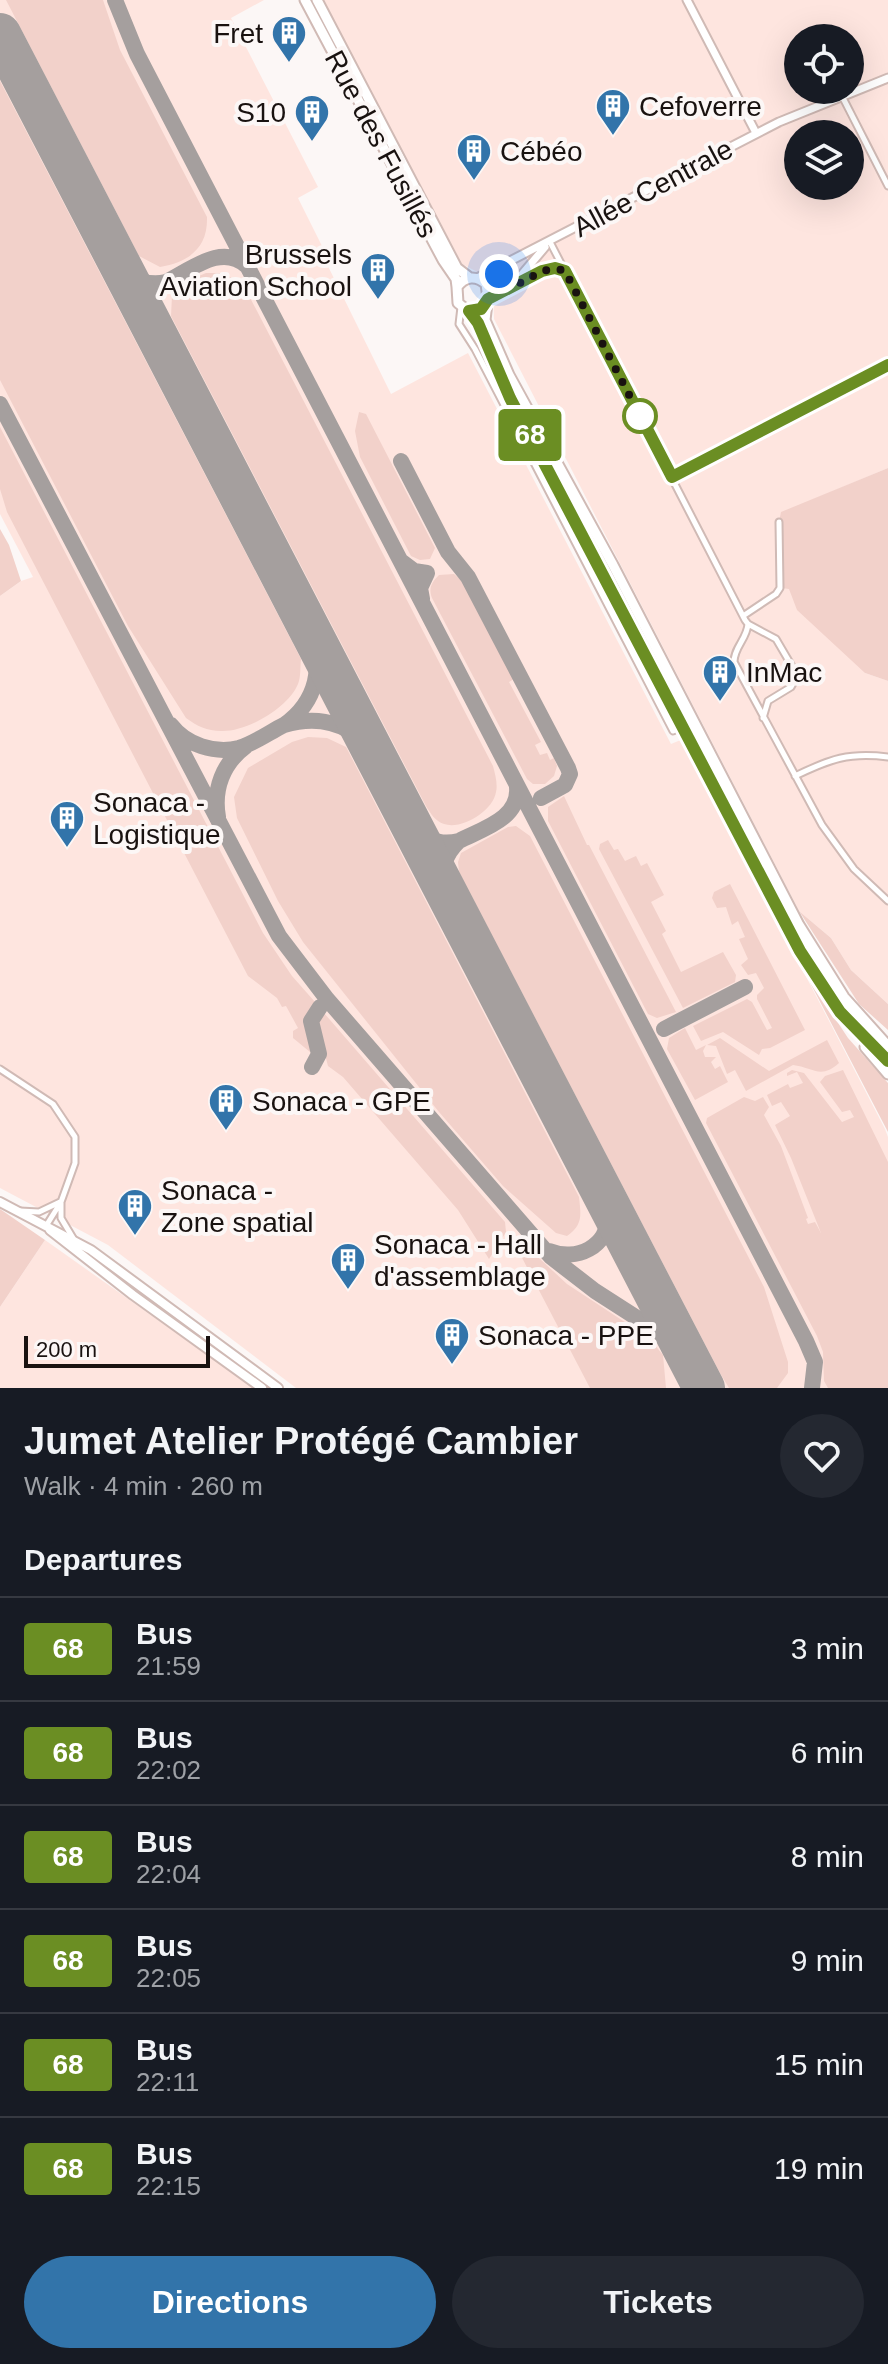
<!DOCTYPE html>
<meta charset="utf-8">
<style>
:root{--surface:#171b24;--page:#242831;--text:#f1f3f6;--muted:#9ea1a6;--line:#363941;--accent:#3274aa}
body{margin:0;font-family:Helvetica,sans-serif;background:var(--page);color:var(--text);height:100vh;display:flex;flex-direction:column;font-size:30px;white-space:nowrap}
*{box-sizing:border-box;margin:0}
p{font-size:26px;color:var(--muted)}
.icon{flex:none;width:44px;height:44px;fill:none;stroke:currentColor;stroke-width:2;stroke-linecap:round;stroke-linejoin:round}
.map{position:relative;height:1388px;overflow:hidden}
.side{display:flex;flex-direction:column;background:var(--surface);flex:1}
.side>*{flex:none}
.badge{padding:0 16px;border-radius:6px;font-size:28px;line-height:52px}
.buttons{position:absolute;left:784px;top:24px;display:grid;gap:16px}
.buttons a{display:grid;place-items:center;width:80px;height:80px;border-radius:50%;background:var(--surface);box-shadow:0 8px 32px #0002;font-size:40px}
.scale{position:absolute;left:24px;bottom:20px;width:186px;box-sizing:border-box;padding-left:8px;border:4px solid #191210;border-top:0;font-size:22px;line-height:28px;white-space:nowrap;color:#191210;-webkit-text-stroke:6px #fcf7f6;paint-order:stroke}
.you{position:absolute;width:40px;height:40px;margin:-20px;border:6px solid #fff;border-radius:50%;background:#1a73e8;box-shadow:0 0 0 12px #1a73e833}
.map>.badge{position:absolute;translate:-50% -50%;box-shadow:0 0 0 4px #fff}
h2{padding:0 24px;font-size:30px;line-height:72px}
.round{display:grid;place-items:center;flex:none;width:84px;height:84px;border-radius:42px;background:var(--page)}
.overview{display:flex;align-items:center;justify-content:space-between;height:136px;padding:0 24px}
h1{font-size:38px;font-weight:800;line-height:60px}
.action{display:flex;gap:16px;margin-top:auto;padding:16px 24px}
.action a{flex:1;height:92px;border-radius:48px;background:var(--accent);color:#fff;font-size:32px;font-weight:800;line-height:92px;text-align:center}
.action a+a{background:var(--page);color:var(--text)}
ul{padding:0;list-style:none}
li{display:flex;align-items:center;gap:24px;height:104px;padding:0 24px;border-top:2px solid var(--line)}
li div{flex:1}
li b{display:block;font-size:30px}
li em{font-style:normal}
li .badge{min-width:88px;font-weight:700;text-align:center}
.map>svg:first-child{display:block}
.built{fill:#fee5df;fill-rule:evenodd}
.green{fill:#f2d1ca}
.lines{fill:none;stroke-linecap:round;stroke-linejoin:round}
.taxiway{stroke:#a59f9e;stroke-width:16}
.runway{stroke:#a59f9e;stroke-width:42}
.street-casing{stroke:#d0bab5;stroke-width:9}
.secondary-casing{stroke:#d0bab5;stroke-width:11}
.primary-casing{stroke:#d0bab5;stroke-width:12}
.highway-casing{stroke:#d0bab5;stroke-width:13}
.street{stroke:#fff;stroke-width:5}
.secondary{stroke:#fff;stroke-width:7}
.primary{stroke:#fff;stroke-width:8}
.highway{stroke:#fff;stroke-width:9}
.line-casing{stroke:#fff;stroke-width:18}
.line{stroke:#6b8e23;stroke-width:12}
.walk{stroke:#191210;stroke-width:8;stroke-dasharray:0 14.4}
.stop-dot{fill:#fff;stroke:#6b8e23;stroke-width:4}
.labels{text-anchor:middle;dominant-baseline:central;stroke-width:8;stroke-linejoin:round;paint-order:stroke}
.poi-label{font-size:28px;fill:#191210;stroke:#fcf7f6;text-anchor:start}
.street-label{font-size:28px;fill:#191210;stroke:#fcf7f6}
</style>
<div class="map">
<svg width="888" height="1388" viewBox="0 0 888 1388">
<rect width="100%" height="100%" fill="#fcf7f6"/>
<path class="built" d="M 0,0 L 264,0 L 231,18 L 318,187 L 298,198 L 324,250 L 321,252 L 391,394 L 468,353 L 671,744 L 683,739 L 885,1129 L 888,1137 L 888,1388 L 296,1388 L 108,1245 L 0,1188 L 0,596 L 21,581 L 33,577 L 0,514 Z
M 323,0 L 888,0 L 888,468 L 781,513 L 865,673 L 888,681 L 888,1004 L 851,970 L 831,938 L 799,911 L 494,319 L 493,287 L 487,277 L 462,264 ZM 798,38 L 850,38 L 850,90 L 798,90 ZM 798,134 L 850,134 L 850,186 L 798,186 Z
M 45,1240 L 254,1388 L 0,1388 L 0,1307 Z"/>
<path class="green" d="M 6,0 L 103,0 L 120,50 L 207,217 C 208,248 189,262 160,267 L 139,256 Z
M 0,81 L 301,659 C 300,667 301,677 298,684 C 288,708 247,732 221,731 C 207,731 197,726 186,718 L 128,626 L 0,380 Z
M 206,273 L 225,273 L 245,288 L 493,766 C 495,774 498,784 496,792 C 493,811 462,830 444,824 C 435,821 431,814 426,806 L 171,316 L 172,296 L 187,281 Z
M 359,412 L 366,414 L 435,548 L 430,559 L 420,560 L 411,556 L 360,457 L 355,431 Z
M 0,427 L 263,933 L 292,976 L 315,1002 L 306,1015 L 312,1045 L 310,1052 L 293,1038 L 293,1031 L 298,1028 L 286,1006 L 282,1007 L 277,998 L 248,976 L 7,512 L 0,489 Z
M 537,431 L 694,732 L 691,733 L 534,433 Z
M 888,468 L 888,681 L 865,673 L 797,610 L 789,589 L 782,588 L 779,522 L 781,512 Z
M 0,529 L 9,545 L 21,581 L 0,596 Z
M 454,574 L 462,581 L 514,679 L 509,682 L 541,742 L 535,745 L 540,755 L 547,753 L 550,760 L 554,758 L 557,766 L 554,776 L 545,784 L 533,784 L 527,779 L 432,598 C 428,588 432,582 439,575 Z
M 308,737 L 327,738 L 346,747 L 579,1197 C 581,1216 583,1224 567,1236 L 556,1233 L 503,1186 L 439,1112 L 303,942 L 278,901 L 237,818 L 234,797 L 248,768 L 292,742 Z
M 683,739 L 813,985 L 848,1038 L 888,1083 L 888,1132 Z
M 564,796 L 587,845 L 589,845 L 676,1012 L 657,1018 L 648,1014 L 548,821 L 548,807 Z
M 516,826 L 530,836 L 764,1287 L 788,1362 L 788,1373 L 777,1388 L 729,1388 L 720,1373 L 459,872 L 458,862 L 461,853 L 508,827 Z
M 608,840 L 614,850 L 618,849 L 625,861 L 636,856 L 641,866 L 647,863 L 664,895 L 651,902 L 666,931 L 662,934 L 681,972 L 723,952 L 736,975 L 735,982 L 683,1008 L 599,849 L 600,844 Z
M 730,884 L 805,1030 L 770,1048 L 762,1049 L 759,1055 L 723,1032 L 701,1041 L 693,1026 L 747,999 L 752,1002 L 767,1030 L 772,1028 L 757,999 L 757,995 L 764,988 L 756,973 L 748,975 L 741,965 L 748,959 L 739,939 L 745,937 L 738,921 L 732,925 L 726,907 L 717,908 L 712,898 L 714,892 Z
M 799,911 L 831,938 L 851,970 L 888,1004 L 888,1030 L 859,1004 Z
M 324,1013 L 505,1222 L 506,1232 L 489,1259 L 458,1210 L 343,1077 L 328,1066 L 317,1024 Z
M 685,1028 L 696,1050 L 706,1045 L 703,1051 L 705,1057 L 716,1057 L 711,1062 L 715,1069 L 720,1066 L 728,1082 L 695,1100 L 667,1049 L 669,1038 Z
M 720,1038 L 769,1071 L 827,1040 L 839,1063 C 821,1080 812,1067 793,1065 L 746,1091 L 735,1070 L 727,1074 L 716,1046 L 707,1045 Z
M 792,1070 L 804,1073 L 842,1122 L 854,1117 L 850,1110 L 842,1112 L 820,1082 L 825,1076 L 843,1070 L 888,1162 L 888,1388 L 828,1388 L 824,1381 L 823,1352 L 817,1336 L 706,1123 L 707,1118 L 744,1097 L 755,1101 L 763,1097 L 769,1107 L 764,1115 L 781,1146 L 808,1218 L 806,1219 L 808,1224 L 815,1222 L 821,1233 L 791,1158 L 775,1125 L 790,1116 L 781,1102 L 772,1106 L 767,1095 L 788,1084 L 790,1088 L 803,1083 L 797,1072 L 787,1076 L 787,1073 Z
M 0,1209 L 45,1240 L 0,1307 Z
M 521,1246 L 526,1246 L 567,1284 L 649,1338 L 663,1355 L 666,1388 L 590,1388 L 519,1252 Z"/>
<g class="lines">
<path class="taxiway" d="M 115,0 L 137,54 L 806,1341 L 815,1362 L 812,1388
M 117,260 C 131,277 144,287 166,282 C 150,297 149,311 154,331
M 166,282 C 192,269 222,243 247,266
M 0,404 L 279,936 L 327,999 L 551,1257 L 595,1291 L 679,1345 L 697,1378 L 699,1388
M 401,461 L 448,552 L 468,577 L 568,768 L 570,774 L 565,785 L 541,798
M 402,562 L 414,571 L 427,573 L 420,588 L 422,599
M 309,629 C 325,665 317,702 284,725 C 323,714 355,725 377,759
M 171,725 C 186,745 215,754 239,748 C 255,743 270,732 284,725
M 218,817 C 213,789 223,763 246,746
M 408,819 C 422,836 435,847 459,841 C 443,856 441,870 445,892
M 459,841 C 482,829 520,819 517,787
M 664,1029 L 745,987
M 312,1067 L 319,1054 L 311,1021 L 320,1007
M 549,1251 C 576,1262 609,1247 608,1215 C 607,1204 602,1194 598,1184"/>
<path class="runway" d="M 0,34 L 704,1388"/>
<g class="street-casing">
<path id="street" d="M 842,96 L 888,186
M 550,242 L 745,620 L 748,624 L 776,639 L 793,668 L 795,680 L 791,687 L 768,701 L 763,718
M 501,266 L 499,274 L 504,285 C 526,289 540,263 564,271
M 461,307 L 459,324 L 475,349 L 673,731 L 681,727
M 672,477 L 888,365
M 743,616 L 776,594 L 780,588 L 779,522
M 748,624 C 747,639 734,647 734,662 L 822,825 L 854,869 L 888,901
M 795,776 C 830,759 849,752 888,757
M 0,1069 L 53,1104 L 75,1137 L 75,1163 L 61,1202 L 46,1226
M 61,1203 L 61,1218 L 73,1238
M 20,1211 L 39,1212 L 60,1202"/>
</g>
<g class="secondary-casing">
<path id="secondary" d="M 687,0 L 756,133
M 477,278 L 779,122 L 888,78
M 488,299 L 512,286 L 545,247"/>
</g>
<g class="primary-casing">
<path id="primary" d="M 0,1202 L 91,1250 L 278,1388
M 50,1230 L 133,1295 L 262,1388"/>
</g>
<g class="highway-casing">
<path id="highway" d="M 305,0 L 443,260 L 456,279 L 457,287
M 317,0 L 457,268 L 470,278
M 487,303 L 485,320 L 509,375 L 613,565 L 799,925 L 844,997 L 888,1046
M 469,311 L 481,309 L 488,299 L 486,284 C 476,275 465,276 457,287 L 458,303 L 472,314 L 478,323 L 510,398 L 800,951 L 840,1012 L 888,1061
M 865,1047 L 888,1074"/>
</g>
<use href="#street" class="street"/>
<use href="#secondary" class="secondary"/>
<use href="#primary" class="primary"/>
<use href="#highway" class="highway"/>
</g>
<g class="lines">
<g class="line-casing">
<path id="line" d="M 888,365 L 672,477 L 565,271 L 555,268 L 542,271 L 488,299 L 481,309 L 469,311 L 478,323 L 510,398 L 800,951 L 840,1012 L 888,1061"/>
</g>
<use href="#line" class="line"/>
<path class="walk" d="M 499,274 L 504,285 C 526,289 538,262 565,271 L 640,416"/>
</g>
<defs>
<g id="building-pin" transform="scale(1.8)"><path d="M0 17L-7.5 6A9.5 9.5 0 1 1 7.5 6Z" fill="#3274aa" stroke="#fcf7f6"/><path d="M-4-6H4V6H1V3H-1V6H-4ZM-2.5-4.3h1.7v1.8h-1.7ZM.8-4.3h1.7v1.8H.8ZM-2.5-1h1.7V.8h-1.7ZM.8-1h1.7V.8H.8Z" fill="#fff"/></g>
</defs>
<g fill-rule="evenodd">
<use href="#building-pin" x="289" y="33"/>
<use href="#building-pin" x="613" y="106"/>
<use href="#building-pin" x="312" y="112"/>
<use href="#building-pin" x="474" y="151"/>
<use href="#building-pin" x="378" y="270"/>
<use href="#building-pin" x="720" y="672"/>
<use href="#building-pin" x="67" y="818"/>
<use href="#building-pin" x="226" y="1101"/>
<use href="#building-pin" x="135" y="1206"/>
<use href="#building-pin" x="348" y="1260"/>
<use href="#building-pin" x="452" y="1335"/>
</g>
<circle class="stop-dot" cx="640" cy="416" r="16"/>
<g class="labels">
<g class="poi-label">
<text x="263" y="33" text-anchor="end">Fret</text>
<text x="639" y="106">Cefoverre</text>
<text x="286" y="112" text-anchor="end">S10</text>
<text x="500" y="151">Cébéo</text>
<text x="352" y="254" text-anchor="end">Brussels<tspan x="352" dy="32">Aviation School</tspan></text>
<text x="746" y="672">InMac</text>
<text x="93" y="802">Sonaca -<tspan x="93" dy="32">Logistique</tspan></text>
<text x="252" y="1101">Sonaca - GPE</text>
<text x="161" y="1190">Sonaca -<tspan x="161" dy="32">Zone spatial</tspan></text>
<text x="374" y="1244">Sonaca - Hall<tspan x="374" dy="32">d'assemblage</tspan></text>
<text x="478" y="1335">Sonaca - PPE</text>
</g>
<g class="street-label">
<text transform="translate(381 144) rotate(62)">Rue des Fusillés</text>
<text transform="translate(653 188) rotate(-28)">Allée Centrale</text>
</g>
</g>
</svg>
<div class="buttons">
<a><svg class="icon" aria-label="locate" viewBox="0 0 24 24"><circle cx="12" cy="12" r="6"/><path d="M12 2v4M12 18v4M2 12h4M18 12h4"/></svg></a>
<a><svg class="icon" aria-label="layers" viewBox="0 0 24 24"><path d="M12 4l9 5-9 5-9-5zM3 14l9 5 9-5"/></svg></a>
</div>
<div class="scale">200 m</div>
<div class="you" style="left:499px;top:274px"></div>
<b class="badge" style="left:530px;top:435px;background:#6b8e23;color:#fff">68</b>
</div>
<section class="side">
<div class="overview"><div><h1>Jumet Atelier Protégé Cambier</h1><p>Walk · 4 min · 260 m</p></div><a class="round"><svg class="icon" aria-label="heart" viewBox="0 0 24 24"><path d="M12 20l-8-8c-3-5 5-10 8-4 3-6 11-1 8 4z"/></svg></a></div>
<h2>Departures</h2>
<ul>
<li><span class="badge" style="background:#6b8e23;color:#fff">68</span><div><b>Bus</b><p>21:59</p></div><em>3 min</em></li>
<li><span class="badge" style="background:#6b8e23;color:#fff">68</span><div><b>Bus</b><p>22:02</p></div><em>6 min</em></li>
<li><span class="badge" style="background:#6b8e23;color:#fff">68</span><div><b>Bus</b><p>22:04</p></div><em>8 min</em></li>
<li><span class="badge" style="background:#6b8e23;color:#fff">68</span><div><b>Bus</b><p>22:05</p></div><em>9 min</em></li>
<li><span class="badge" style="background:#6b8e23;color:#fff">68</span><div><b>Bus</b><p>22:11</p></div><em>15 min</em></li>
<li><span class="badge" style="background:#6b8e23;color:#fff">68</span><div><b>Bus</b><p>22:15</p></div><em>19 min</em></li>
</ul>
<div class="action"><a>Directions</a><a>Tickets</a></div>
</section>
